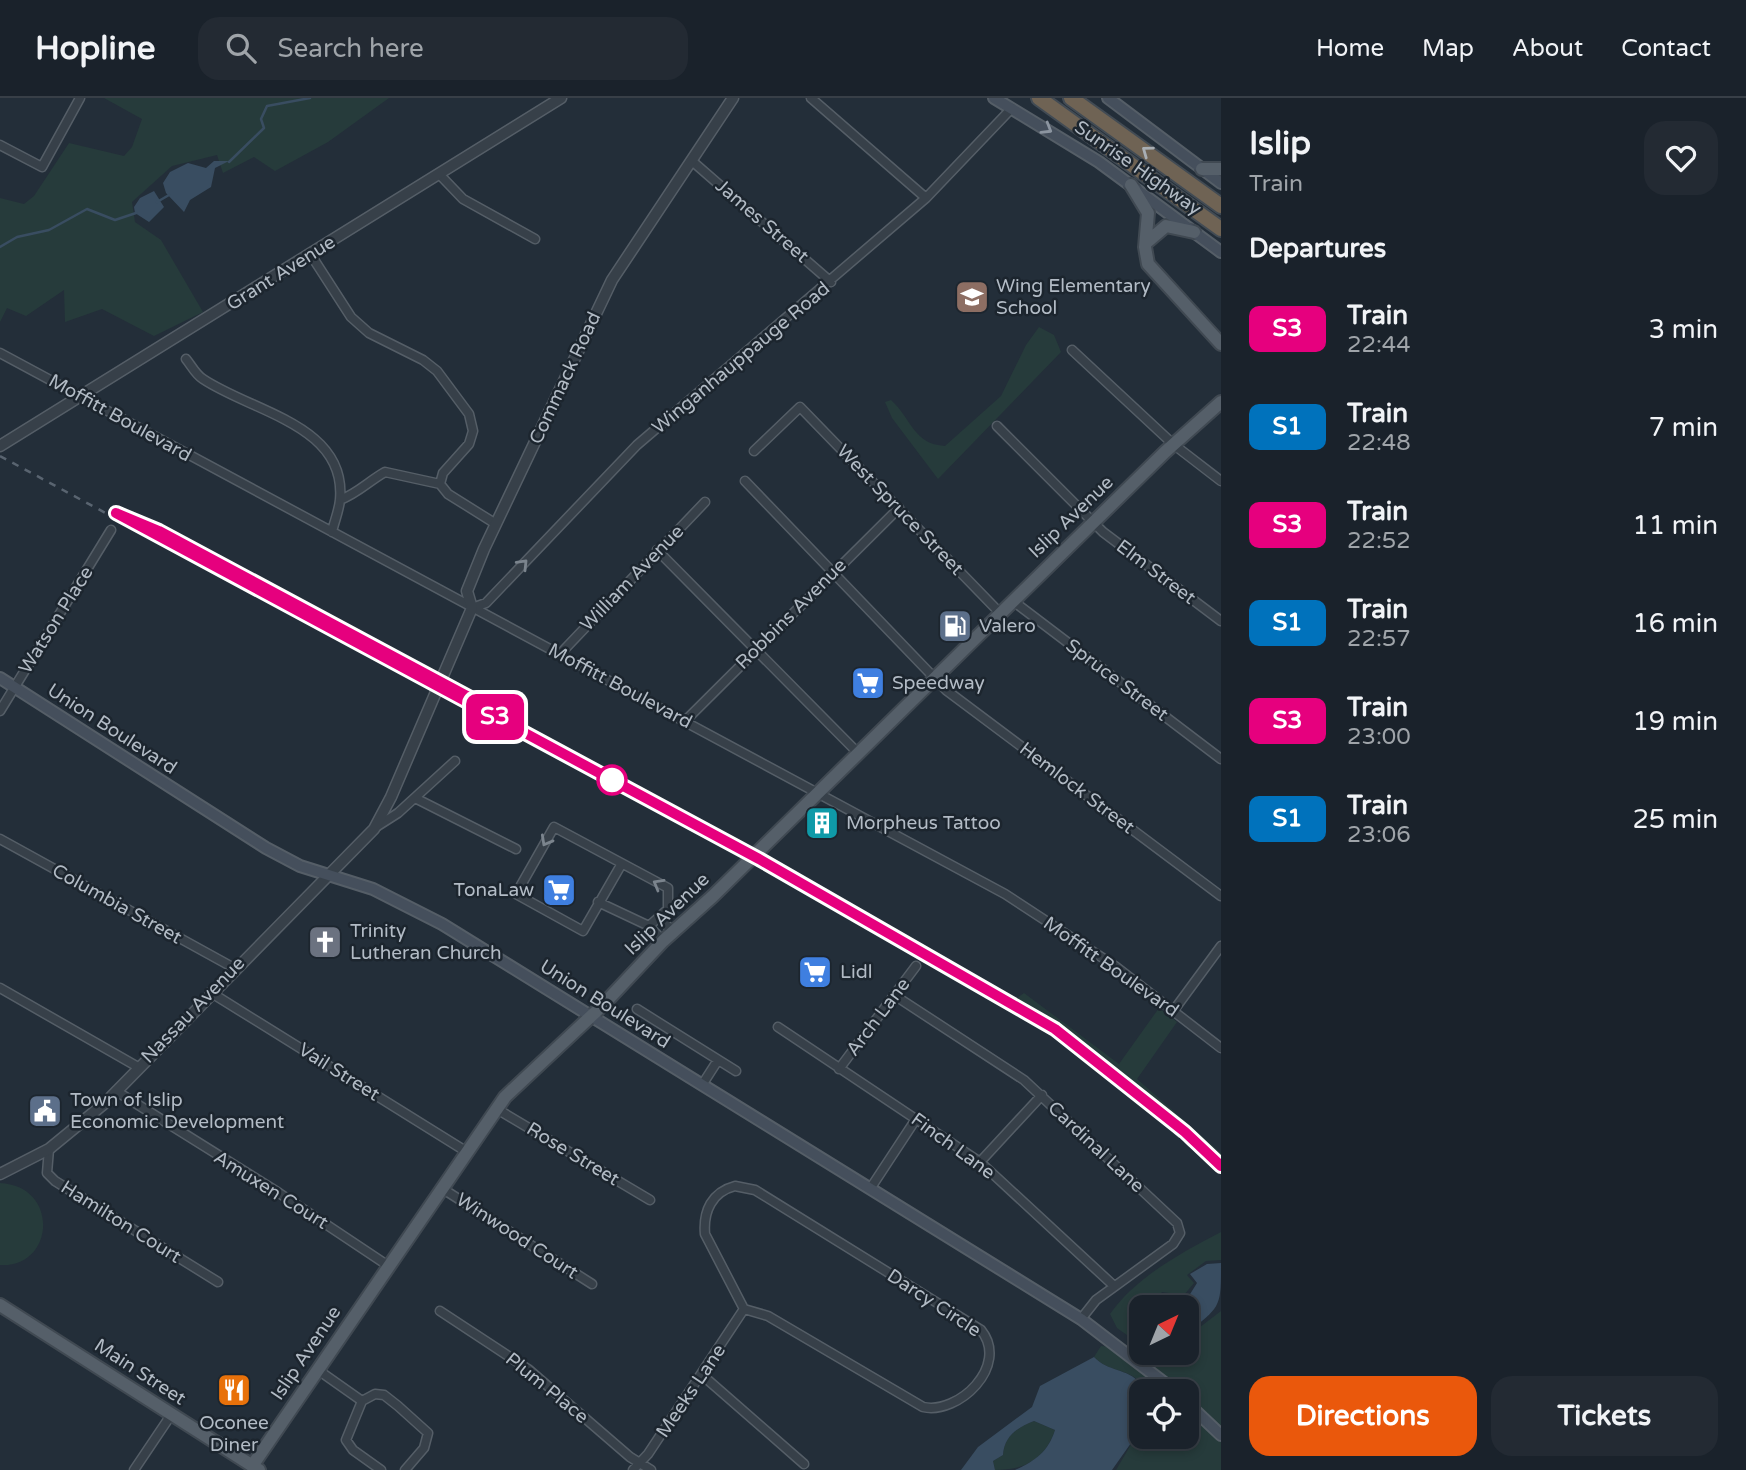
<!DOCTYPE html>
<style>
:root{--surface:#1a222b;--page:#232a33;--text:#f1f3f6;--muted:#9fa4a9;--line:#383f47;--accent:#ea580c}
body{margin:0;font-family:"Varela Round",sans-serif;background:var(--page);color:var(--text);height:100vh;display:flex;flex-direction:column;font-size:26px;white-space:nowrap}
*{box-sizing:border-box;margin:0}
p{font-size:23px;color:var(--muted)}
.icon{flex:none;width:38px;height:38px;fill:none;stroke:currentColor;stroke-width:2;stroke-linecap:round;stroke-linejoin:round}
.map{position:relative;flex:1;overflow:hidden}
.drawer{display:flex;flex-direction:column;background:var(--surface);width:525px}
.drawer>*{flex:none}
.badge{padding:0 14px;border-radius:10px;font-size:24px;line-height:46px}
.needle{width:46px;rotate:43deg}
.buttons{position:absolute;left:1129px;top:1197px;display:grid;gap:14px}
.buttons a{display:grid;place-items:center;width:70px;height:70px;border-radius:14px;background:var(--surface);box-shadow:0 4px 10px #0003,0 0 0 2px var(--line);font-size:35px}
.map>.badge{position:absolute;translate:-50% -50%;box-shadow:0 0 0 4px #fff}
h2{padding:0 28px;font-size:26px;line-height:63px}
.round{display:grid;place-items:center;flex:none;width:74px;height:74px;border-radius:21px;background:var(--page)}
.headline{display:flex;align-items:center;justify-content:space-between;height:119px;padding:0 28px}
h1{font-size:33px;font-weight:700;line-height:52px}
.action{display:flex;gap:14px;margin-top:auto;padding:14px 28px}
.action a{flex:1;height:80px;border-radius:21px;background:var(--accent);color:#fff;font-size:28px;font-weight:700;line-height:80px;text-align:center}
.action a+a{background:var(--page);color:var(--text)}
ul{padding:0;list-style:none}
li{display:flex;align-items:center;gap:21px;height:98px;padding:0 28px}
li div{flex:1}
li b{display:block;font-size:26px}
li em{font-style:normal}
li .badge{min-width:77px;font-weight:700;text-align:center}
header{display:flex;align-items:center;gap:42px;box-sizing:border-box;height:98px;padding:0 35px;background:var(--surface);border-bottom:2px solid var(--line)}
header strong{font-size:33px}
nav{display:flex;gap:38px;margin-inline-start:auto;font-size:24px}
.search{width:490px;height:63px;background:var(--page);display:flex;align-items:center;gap:18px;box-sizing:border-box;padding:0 24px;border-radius:21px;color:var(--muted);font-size:26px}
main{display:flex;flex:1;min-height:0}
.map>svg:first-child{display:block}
.green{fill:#263b3b}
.water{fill:#394d61}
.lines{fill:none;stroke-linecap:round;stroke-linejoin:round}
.stream{stroke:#394d61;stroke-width:2.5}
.minor-casing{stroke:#555e67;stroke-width:11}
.tertiary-casing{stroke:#555e67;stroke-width:13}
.secondary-casing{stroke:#555e67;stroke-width:14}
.primary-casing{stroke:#404952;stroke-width:16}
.motorway-casing{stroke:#424b54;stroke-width:18}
.minor{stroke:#374049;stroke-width:8}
.tertiary{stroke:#374049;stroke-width:10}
.secondary{stroke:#454f5c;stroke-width:10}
.primary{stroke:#555f69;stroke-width:12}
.motorway{stroke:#6f6354;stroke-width:14}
.rail{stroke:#596470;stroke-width:2.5;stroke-dasharray:7 7;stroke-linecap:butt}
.oneway{stroke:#8c95a0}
.oneway2{stroke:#a8aeb4}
.oneway3{stroke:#7b848d}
.line-casing{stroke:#fff;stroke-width:16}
.line{stroke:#e6007e;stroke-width:10}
.stop-dot{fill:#fff;stroke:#e6007e;stroke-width:3.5}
.labels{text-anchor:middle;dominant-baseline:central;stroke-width:5;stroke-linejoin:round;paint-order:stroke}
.street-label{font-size:19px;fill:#b2bbc5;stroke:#1c252e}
.poi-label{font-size:19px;fill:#b2bbc5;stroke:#1c252e;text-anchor:start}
</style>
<header>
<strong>Hopline</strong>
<div class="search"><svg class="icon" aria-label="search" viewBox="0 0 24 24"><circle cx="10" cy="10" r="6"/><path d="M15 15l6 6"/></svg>Search here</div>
<nav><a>Home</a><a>Map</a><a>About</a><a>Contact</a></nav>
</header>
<main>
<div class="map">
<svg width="1221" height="1372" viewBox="0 0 1221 1372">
<rect width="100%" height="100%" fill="#232e39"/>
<path class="green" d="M 104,0 L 389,0 L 328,44 L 275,73 L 254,59 L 223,75 L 217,57 L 172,68 L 132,104 L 135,124 L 161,142 L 203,214 L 154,238 L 102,211 L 65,224 L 64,192 L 26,218 L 7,210 L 0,224 L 0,100 L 24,106 L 34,98 L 69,45 L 124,58 L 132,49 L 142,21 Z
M 1039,229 L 1054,237 L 1061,254 L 938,381 L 892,320 L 885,304 L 891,302 C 912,321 913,346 945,348 L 1001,298 L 1026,247 Z
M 1024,895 L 1119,966 L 1159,910 L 1177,924 L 1137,981 L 1221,1055 L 1221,1064 L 1124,979 L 1017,900 Z
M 0,1085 C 60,1088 55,1170 0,1167 Z
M 1221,1134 L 1221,1162 L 1206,1163 L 1187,1177 L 1194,1185 L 1184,1197 L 1162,1194 L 1149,1209 L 1141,1209 L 1141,1247 L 1117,1230 L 1110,1216 C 1136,1179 1181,1155 1221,1134 Z
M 1221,1213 L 1221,1372 L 1116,1372 L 1136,1338 L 1141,1317 L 1141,1339 L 1186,1339 L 1186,1293 L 1141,1293 L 1141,1315 L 1131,1304 L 1140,1284 C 1127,1270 1108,1274 1094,1259 L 1101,1248 L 1120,1250 L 1150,1273 L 1165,1255 L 1186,1255 L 1187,1239 Z
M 1034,1323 L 1055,1332 C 1045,1361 1025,1372 995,1372 L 993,1363 L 1003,1357 C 1004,1338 1018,1329 1034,1323 Z"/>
<path class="water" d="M 214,63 L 229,63 L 215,70 L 211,89 L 190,102 L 184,114 L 166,95 L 163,85 L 170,74 L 188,65 L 206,70 Z
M 154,93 L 164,109 L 149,124 L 135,115 L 134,109 L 140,100 Z
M 1221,1165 C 1221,1210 1221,1208 1187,1235 L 1186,1209 L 1151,1209 L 1164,1197 L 1187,1201 L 1197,1185 L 1190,1176 L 1207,1166 Z
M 1094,1259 C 1108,1274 1127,1270 1140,1285 L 1131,1304 L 1141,1315 L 1136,1338 L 1112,1372 L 1015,1372 C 1035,1363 1048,1354 1055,1332 L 1034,1323 C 1018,1329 1004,1338 1003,1357 L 993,1363 L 995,1372 L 961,1372 L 978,1349 L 1032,1309 L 1040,1288 Z"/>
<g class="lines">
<path class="stream" d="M 229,64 L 264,30 L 261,21 L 267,8 L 310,0
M 157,104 L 169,97
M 0,149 L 17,139 L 49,132 L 87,111 L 115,122 L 136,115"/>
<g class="minor-casing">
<path id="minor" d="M 811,0 L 926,100
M 0,47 L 42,69 L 80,0
M 692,63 L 831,184
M 439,76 L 463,101 L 535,141
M 311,157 L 351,219 L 369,235 L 423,262 L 437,273 L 469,316 L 473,333 L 469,346 L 443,375 L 440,386 L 448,396 L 496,426
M 1072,252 L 1173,346 L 1221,383
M 0,255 L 1005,796 L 1115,868 L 1221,950
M 186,261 C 191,267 196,277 203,281 C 252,314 347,327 340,402 C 339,413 334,424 332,434
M 997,328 L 1103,434 L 1221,523
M 754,353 L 800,309 L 1000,515
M 745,383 L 946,592 L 1221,798
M 340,402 C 358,395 369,383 385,374 L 440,386
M 657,452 L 858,655
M 1013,503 L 1221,661
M 472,510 L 486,505 L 637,347 L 926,100 L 1012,10
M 560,556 L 705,404
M 0,613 L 111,432
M 685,623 L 899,410
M 415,700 L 516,751
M 376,729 L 398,715 L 455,663
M 0,741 L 234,870
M 621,767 L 583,833 L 516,796 L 554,729 L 668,790 L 668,811 L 649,828
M 598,804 L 649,828 L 663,843
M 659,819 L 673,834
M 0,890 L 138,969
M 210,894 L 467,1054
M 894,897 L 1024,982 L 1177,1125 L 1180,1135 L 1173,1146 L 1096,1202 L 1081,1221
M 637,911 L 736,973
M 1174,912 L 1221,848
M 778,929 L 980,1064 L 1113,1187
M 839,971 L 916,868
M 702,987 L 718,962
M 116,993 L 279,1095 L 390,1169
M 497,1011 L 650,1102
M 49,1051 L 47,1075 L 55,1083 L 218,1184
M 980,1064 L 1042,997
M 735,1088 L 755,1092 L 981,1232 C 1010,1268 958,1317 923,1309 L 768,1218 L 744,1211 L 705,1136 C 703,1113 712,1094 735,1088 Z
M 443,1091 L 592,1186
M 870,1091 L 916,1021
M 440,1213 L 528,1271 L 630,1359 L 651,1372
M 318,1272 L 362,1303
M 701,1276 L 804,1366
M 134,1372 L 171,1317
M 381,1372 L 353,1352 L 346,1342 L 362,1303 L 375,1296 L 384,1297 L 398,1308 L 428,1335 L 424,1350 L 405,1372
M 633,1372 L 648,1356 L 744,1211"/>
</g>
<g class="tertiary-casing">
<path id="tertiary" d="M 0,348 L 561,0
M 0,1076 L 49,1051 L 105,1005 L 374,731 L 391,699 L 472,510 L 467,493 L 484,451 L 612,182 L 733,0"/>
</g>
<g class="secondary-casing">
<path id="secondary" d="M 994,0 L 1099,64 L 1221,154
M 1108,0 L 1221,85
M 0,580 L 266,750 L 300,768 L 373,791 L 442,826 L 1081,1221 L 1175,1293
M 1186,1304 L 1221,1337"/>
</g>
<g class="primary-casing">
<path id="primary" d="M 1202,71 L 1221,71
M 1131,87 L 1148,115 L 1145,149 L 1148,166 L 1221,246
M 1146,145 L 1166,128 L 1194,134
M 0,1207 L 259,1372
M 252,1368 L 505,999 L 603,907 L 663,843 L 713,798 L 1165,354 L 1221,304"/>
</g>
<g class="motorway-casing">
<path id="motorway" d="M 1039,0 L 1221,131
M 1071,0 L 1221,108"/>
</g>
<use href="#minor" class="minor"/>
<use href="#tertiary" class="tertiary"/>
<use href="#secondary" class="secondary"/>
<use href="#primary" class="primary"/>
<use href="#motorway" class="motorway"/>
<path class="rail" d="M 0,358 L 924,857 L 1052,934 L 1104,973 L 1221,1075"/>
</g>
<defs><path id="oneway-chevron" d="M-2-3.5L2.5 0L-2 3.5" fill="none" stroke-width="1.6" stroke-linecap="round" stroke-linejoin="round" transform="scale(1.75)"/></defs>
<use class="oneway" href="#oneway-chevron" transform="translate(1047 31) rotate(31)"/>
<use class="oneway2" href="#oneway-chevron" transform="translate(1147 53) rotate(-144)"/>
<g class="oneway3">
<use href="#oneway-chevron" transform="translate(523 466) rotate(-46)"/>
<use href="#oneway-chevron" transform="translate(546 743) rotate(119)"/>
<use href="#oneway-chevron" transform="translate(658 786) rotate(-150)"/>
</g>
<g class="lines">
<g class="line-casing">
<path id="line" d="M 493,612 L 159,433 L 116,415 L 759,761 L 1055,931 L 1185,1034 L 1221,1068"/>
</g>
<use href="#line" class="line"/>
</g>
<defs>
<g id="school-square" transform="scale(1.75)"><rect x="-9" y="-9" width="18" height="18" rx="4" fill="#8d6e63" stroke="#1c252e"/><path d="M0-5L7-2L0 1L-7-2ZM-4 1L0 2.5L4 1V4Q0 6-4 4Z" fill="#fff"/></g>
<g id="fuel-square" transform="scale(1.75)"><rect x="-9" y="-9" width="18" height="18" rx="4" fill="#5c6f8a" stroke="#1c252e"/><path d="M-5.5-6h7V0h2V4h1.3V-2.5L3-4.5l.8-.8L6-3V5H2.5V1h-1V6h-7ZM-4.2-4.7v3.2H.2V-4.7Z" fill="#fff"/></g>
<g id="supermarket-square" transform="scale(1.75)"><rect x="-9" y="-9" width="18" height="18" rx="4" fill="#3f7fe0" stroke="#1c252e"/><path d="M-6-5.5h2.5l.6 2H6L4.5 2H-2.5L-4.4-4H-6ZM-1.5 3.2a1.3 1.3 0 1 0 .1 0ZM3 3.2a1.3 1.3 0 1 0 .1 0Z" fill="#fff"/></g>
<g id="building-square" transform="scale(1.75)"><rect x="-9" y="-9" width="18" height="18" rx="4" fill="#0f9aa8" stroke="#1c252e"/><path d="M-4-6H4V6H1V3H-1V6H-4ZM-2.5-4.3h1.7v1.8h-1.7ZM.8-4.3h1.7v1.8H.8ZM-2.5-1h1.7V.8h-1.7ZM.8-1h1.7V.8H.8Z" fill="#fff"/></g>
<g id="church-square" transform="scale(1.75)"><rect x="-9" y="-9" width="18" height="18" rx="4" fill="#6b7280" stroke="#1c252e"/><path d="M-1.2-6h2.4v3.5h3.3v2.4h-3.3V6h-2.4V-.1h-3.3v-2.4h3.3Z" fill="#fff"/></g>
<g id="civic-square" transform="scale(1.75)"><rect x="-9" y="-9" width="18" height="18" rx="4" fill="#5c6f8a" stroke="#1c252e"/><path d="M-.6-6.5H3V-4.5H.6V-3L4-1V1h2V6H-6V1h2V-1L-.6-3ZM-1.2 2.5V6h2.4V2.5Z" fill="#fff"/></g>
<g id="restaurant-square" transform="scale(1.75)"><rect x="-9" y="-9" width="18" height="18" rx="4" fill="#e8710a" stroke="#1c252e"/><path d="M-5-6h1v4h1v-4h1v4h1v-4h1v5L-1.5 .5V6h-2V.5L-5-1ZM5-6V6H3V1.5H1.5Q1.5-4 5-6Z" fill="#fff"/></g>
</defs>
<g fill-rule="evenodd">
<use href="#school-square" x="972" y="199"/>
<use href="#fuel-square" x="955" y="528"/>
<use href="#supermarket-square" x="868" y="585"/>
<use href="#building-square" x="822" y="725"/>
<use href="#supermarket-square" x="559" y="792"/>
<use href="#church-square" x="325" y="844"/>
<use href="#supermarket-square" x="815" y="874"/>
<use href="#civic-square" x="45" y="1013"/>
<use href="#restaurant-square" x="234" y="1292"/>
</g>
<circle class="stop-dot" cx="612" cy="682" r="14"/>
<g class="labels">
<g class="street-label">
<text transform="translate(1138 70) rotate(35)">Sunrise Highway</text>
<text transform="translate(762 123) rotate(41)">James Street</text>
<text transform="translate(281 175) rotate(-32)">Grant Avenue</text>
<text transform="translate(741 260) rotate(-40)">Winganhauppauge Road</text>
<text transform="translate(565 280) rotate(-65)">Commack Road</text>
<text transform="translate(120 320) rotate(29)">Moffitt Boulevard</text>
<text transform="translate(900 412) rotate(46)">West Spruce Street</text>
<text transform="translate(1071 419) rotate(-44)">Islip Avenue</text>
<text transform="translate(1156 474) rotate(37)">Elm Street</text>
<text transform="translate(632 480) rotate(-46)">William Avenue</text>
<text transform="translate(791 516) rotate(-45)">Robbins Avenue</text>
<text transform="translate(56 522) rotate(-58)">Watson Place</text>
<text transform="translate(1117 582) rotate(37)">Spruce Street</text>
<text transform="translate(620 588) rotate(28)">Moffitt Boulevard</text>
<text transform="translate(112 631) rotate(33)">Union Boulevard</text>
<text transform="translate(1077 690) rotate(37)">Hemlock Street</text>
<text transform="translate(117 806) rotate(29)">Columbia Street</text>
<text transform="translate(667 816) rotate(-44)">Islip Avenue</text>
<text transform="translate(1111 869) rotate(35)">Moffitt Boulevard</text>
<text transform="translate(605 906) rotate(32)">Union Boulevard</text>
<text transform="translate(193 912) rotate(-46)">Nassau Avenue</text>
<text transform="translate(878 919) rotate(-53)">Arch Lane</text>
<text transform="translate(339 974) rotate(32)">Vail Street</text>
<text transform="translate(953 1048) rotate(36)">Finch Lane</text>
<text transform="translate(1096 1049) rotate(43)">Cardinal Lane</text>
<text transform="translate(573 1056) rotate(31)">Rose Street</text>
<text transform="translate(271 1092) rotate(32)">Amuxen Court</text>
<text transform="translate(121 1124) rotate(32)">Hamilton Court</text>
<text transform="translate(517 1138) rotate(33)">Winwood Court</text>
<text transform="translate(934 1205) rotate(33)">Darcy Circle</text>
<text transform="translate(306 1255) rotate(-56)">Islip Avenue</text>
<text transform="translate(140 1274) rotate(33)">Main Street</text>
<text transform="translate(547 1290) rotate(39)">Plum Place</text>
<text transform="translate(691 1293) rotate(-56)">Meeks Lane</text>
</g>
<g class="poi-label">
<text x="996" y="188">Wing Elementary<tspan x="996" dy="22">School</tspan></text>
<text x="979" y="528">Valero</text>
<text x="892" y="585">Speedway</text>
<text x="846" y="725">Morpheus Tattoo</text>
<text x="534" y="792" text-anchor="end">TonaLaw</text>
<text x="350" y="833">Trinity<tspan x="350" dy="22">Lutheran Church</tspan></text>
<text x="840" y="874">Lidl</text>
<text x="70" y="1002">Town of Islip<tspan x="70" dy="22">Economic Development</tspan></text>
<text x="234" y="1325" text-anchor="middle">Oconee<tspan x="234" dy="22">Diner</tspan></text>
</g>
</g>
</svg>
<div class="buttons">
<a><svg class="needle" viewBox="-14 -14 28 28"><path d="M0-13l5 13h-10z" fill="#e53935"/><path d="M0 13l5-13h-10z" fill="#9fa4a9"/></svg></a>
<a><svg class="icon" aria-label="locate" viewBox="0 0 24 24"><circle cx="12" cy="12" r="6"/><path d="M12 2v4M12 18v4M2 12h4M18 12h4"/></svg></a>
</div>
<b class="badge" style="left:495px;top:619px;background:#e6007e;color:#fff">S3</b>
</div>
<section class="drawer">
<div class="headline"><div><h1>Islip</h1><p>Train</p></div><a class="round"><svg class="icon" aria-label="heart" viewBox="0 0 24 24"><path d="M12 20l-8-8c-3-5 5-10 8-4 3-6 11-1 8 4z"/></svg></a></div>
<h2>Departures</h2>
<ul>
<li><span class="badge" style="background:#e6007e;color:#fff">S3</span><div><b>Train</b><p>22:44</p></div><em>3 min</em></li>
<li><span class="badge" style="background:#0072bc;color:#fff">S1</span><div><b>Train</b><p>22:48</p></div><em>7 min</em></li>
<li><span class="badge" style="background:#e6007e;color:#fff">S3</span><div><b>Train</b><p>22:52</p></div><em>11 min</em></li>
<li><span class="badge" style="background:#0072bc;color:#fff">S1</span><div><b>Train</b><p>22:57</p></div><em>16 min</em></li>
<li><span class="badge" style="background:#e6007e;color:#fff">S3</span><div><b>Train</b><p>23:00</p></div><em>19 min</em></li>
<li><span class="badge" style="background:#0072bc;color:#fff">S1</span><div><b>Train</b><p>23:06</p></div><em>25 min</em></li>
</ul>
<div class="action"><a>Directions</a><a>Tickets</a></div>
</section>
</main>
